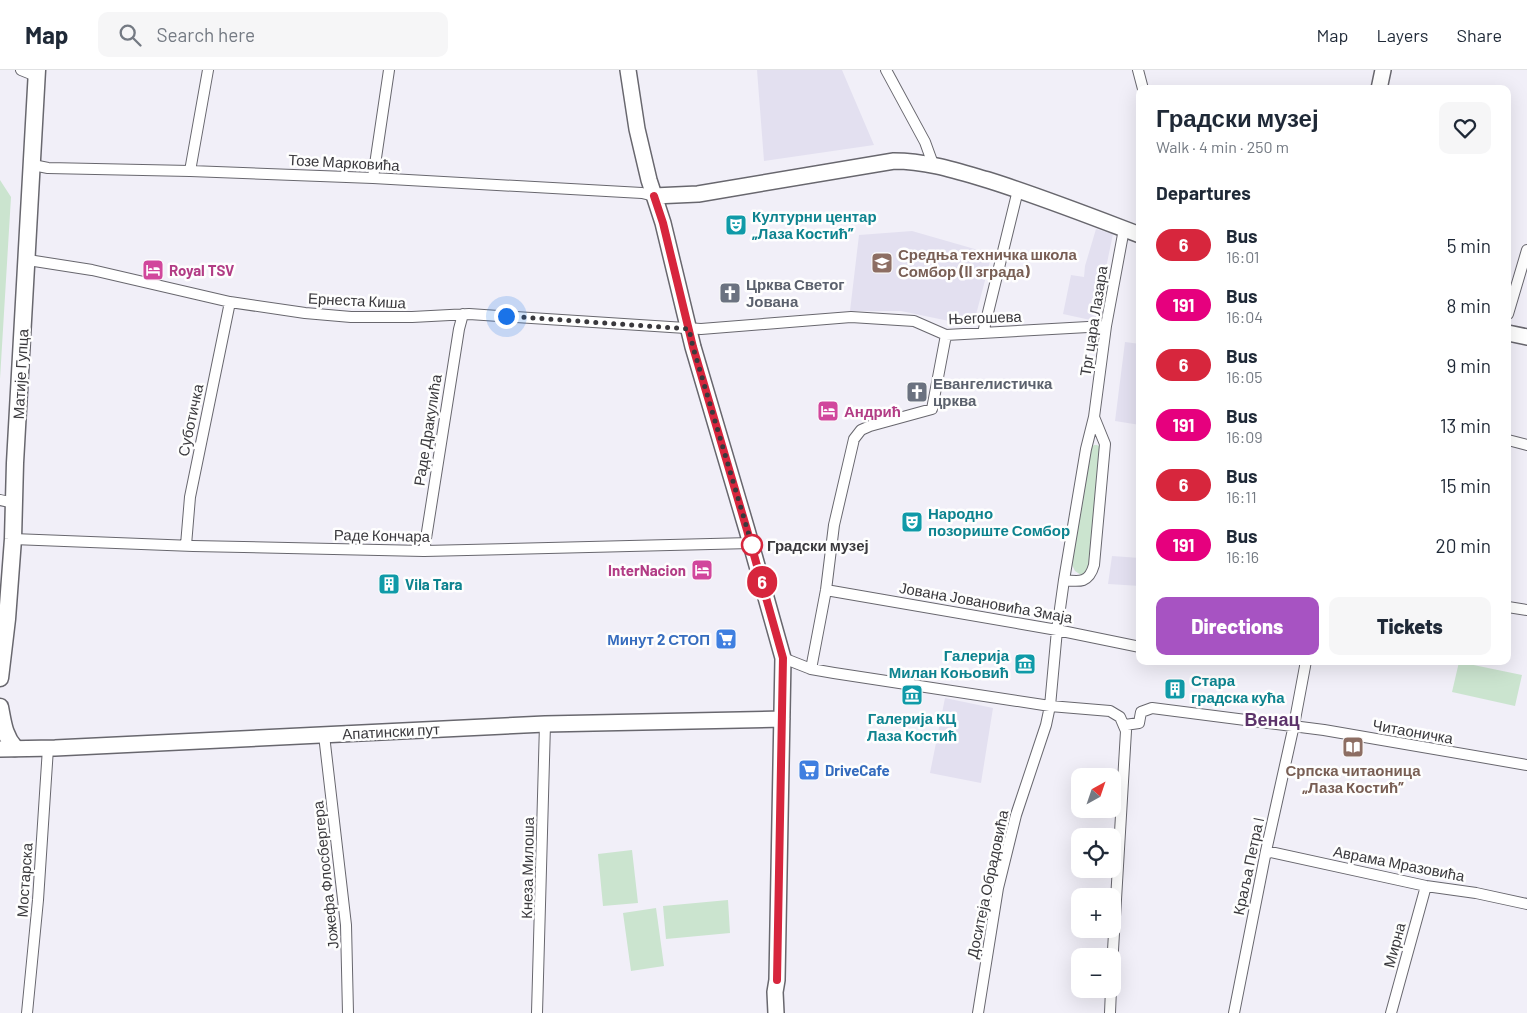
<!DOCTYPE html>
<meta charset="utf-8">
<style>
:root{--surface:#fff;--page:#f6f6f7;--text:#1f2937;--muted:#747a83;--line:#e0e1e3;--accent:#a753c2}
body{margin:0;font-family:Barlow,sans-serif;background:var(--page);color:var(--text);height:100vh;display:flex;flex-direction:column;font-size:19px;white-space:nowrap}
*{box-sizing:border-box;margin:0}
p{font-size:16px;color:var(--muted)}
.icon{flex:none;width:28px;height:28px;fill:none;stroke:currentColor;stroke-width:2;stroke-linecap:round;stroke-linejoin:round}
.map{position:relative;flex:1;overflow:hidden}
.side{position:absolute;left:1136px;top:15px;width:375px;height:580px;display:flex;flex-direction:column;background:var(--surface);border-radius:10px;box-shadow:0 5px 20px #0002}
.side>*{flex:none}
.badge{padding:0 10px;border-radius:16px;font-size:18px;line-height:32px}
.needle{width:32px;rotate:40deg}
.buttons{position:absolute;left:1071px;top:698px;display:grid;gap:10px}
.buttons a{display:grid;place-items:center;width:50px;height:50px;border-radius:10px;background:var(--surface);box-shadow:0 5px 20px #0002;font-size:25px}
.you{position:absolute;width:25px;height:25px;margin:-12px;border:4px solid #fff;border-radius:50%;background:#1a73e8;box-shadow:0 0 0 8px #1a73e833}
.map>.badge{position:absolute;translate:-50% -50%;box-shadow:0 0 0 2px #fff}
h2{padding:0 20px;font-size:19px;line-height:45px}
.round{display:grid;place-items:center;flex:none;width:52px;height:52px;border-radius:10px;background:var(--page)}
.headline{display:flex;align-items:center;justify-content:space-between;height:85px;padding:0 20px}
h1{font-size:24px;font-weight:800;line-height:38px}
.cta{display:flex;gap:10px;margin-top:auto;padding:10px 20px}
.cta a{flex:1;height:58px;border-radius:10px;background:var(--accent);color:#fff;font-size:20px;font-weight:800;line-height:58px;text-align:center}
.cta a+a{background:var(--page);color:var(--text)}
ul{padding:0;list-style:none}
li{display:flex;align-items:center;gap:15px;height:60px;padding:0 20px}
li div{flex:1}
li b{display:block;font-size:19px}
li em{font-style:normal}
li .badge{min-width:55px;font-weight:700;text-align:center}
header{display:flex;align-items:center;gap:30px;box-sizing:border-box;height:70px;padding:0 25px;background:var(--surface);border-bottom:1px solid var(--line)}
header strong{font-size:24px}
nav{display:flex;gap:28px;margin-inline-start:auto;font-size:18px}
.search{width:350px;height:45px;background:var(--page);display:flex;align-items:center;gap:12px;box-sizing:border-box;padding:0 18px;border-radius:10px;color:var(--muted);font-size:19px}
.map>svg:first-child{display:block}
.built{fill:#e3e0f0}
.green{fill:#cbe4cf}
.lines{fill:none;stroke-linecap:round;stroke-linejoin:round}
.street-casing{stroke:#68676e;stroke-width:12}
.secondary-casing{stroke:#68676e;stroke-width:18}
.primary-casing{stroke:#68676e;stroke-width:19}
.street{stroke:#fff;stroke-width:10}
.secondary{stroke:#fff;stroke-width:15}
.primary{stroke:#fff;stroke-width:16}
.line-casing{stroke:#fff;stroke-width:11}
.line{stroke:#d7263d;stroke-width:8}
.walk{stroke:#3a393d;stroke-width:5;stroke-dasharray:0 9}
.stop-dot{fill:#fff;stroke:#d7263d;stroke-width:2.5}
.labels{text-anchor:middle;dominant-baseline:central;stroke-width:5;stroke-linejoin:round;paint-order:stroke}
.street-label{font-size:15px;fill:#3a393d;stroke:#fefefe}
.culture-label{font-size:15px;font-weight:bold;fill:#0d838f;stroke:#fefefe;text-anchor:start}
.education-label{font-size:15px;font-weight:bold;fill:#785e54;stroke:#fefefe;text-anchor:start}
.hotel-label{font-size:15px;font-weight:bold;fill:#b23c85;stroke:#fefefe;text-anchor:start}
.worship-label{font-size:15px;font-weight:bold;fill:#5b616d;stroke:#fefefe;text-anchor:start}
.stop-label{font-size:15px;font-weight:bold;fill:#3a393d;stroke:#fefefe;text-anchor:start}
.shop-label{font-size:15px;font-weight:bold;fill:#366cbe;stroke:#fefefe;text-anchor:end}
.quarter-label{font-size:18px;font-weight:bold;fill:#5c336a;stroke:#fefefe}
</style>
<header>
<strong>Map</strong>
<div class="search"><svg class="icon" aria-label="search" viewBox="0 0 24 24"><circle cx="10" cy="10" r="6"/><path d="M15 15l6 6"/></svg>Search here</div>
<nav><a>Map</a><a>Layers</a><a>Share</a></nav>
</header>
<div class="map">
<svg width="1527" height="943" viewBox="0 0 1527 943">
<rect width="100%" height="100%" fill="#f1eff8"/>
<path class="built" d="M 757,0 L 842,0 L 874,75 L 764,91 Z
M 1096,159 L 1113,164 L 1095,251 L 1063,244 L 1071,205 L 1084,207 L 1085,196 Z
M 912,161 L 992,184 L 973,256 L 901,241 L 850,241 L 859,165 Z
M 1125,272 L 1140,274 L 1140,355 L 1115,351 Z
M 1112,486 L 1140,488 L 1140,516 L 1108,514 Z
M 945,628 L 993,638 L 981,713 L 930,703 Z"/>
<path class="green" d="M 0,110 L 11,127 L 0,309 Z
M 1094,375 L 1097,375 L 1101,377 L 1091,495 L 1085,503 L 1081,505 L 1075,501 L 1071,493 L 1092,377 Z
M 1459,592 L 1522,605 L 1515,636 L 1452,622 Z
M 632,780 L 638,833 L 603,836 L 598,784 Z
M 728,830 L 730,863 L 666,869 L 663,836 Z
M 656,838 L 664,896 L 631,901 L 623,843 Z"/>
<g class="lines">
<g class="street-casing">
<path id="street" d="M 21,0 L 36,6
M 886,0 L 925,72 L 933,94
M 1138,0 L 1143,19
M 33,95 L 48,98 L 190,101 L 373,108 L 642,123 L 654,126
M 190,101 L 208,0
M 373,108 L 389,0
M 28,190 L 92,200 L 230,232 L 305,243 L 351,247 L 412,247 L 469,244 L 701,259 L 851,247 L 914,251 L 946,265 L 1106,256
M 1508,244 L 1527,180
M 983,263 L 1018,120
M 1508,370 L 1527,375
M 0,430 L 14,433
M 13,469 L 193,476 L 424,481 L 751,473
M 186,475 L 190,427 L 230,232
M 424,481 L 459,259 L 463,244
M 1064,510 C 1080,512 1089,513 1094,495 L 1105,374 L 1094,347
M 826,520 L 1057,560 L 1140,577
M 1508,537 L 1527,540
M 783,588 L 811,599 L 834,603 L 1050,636 L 1110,641 L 1120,647 L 1126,661 L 1112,897
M 811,599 L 826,520 L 834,455 L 854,369 L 861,360 L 870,356 L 932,339 L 946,265
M 1125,655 L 1139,653 L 1141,642 L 1152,638 L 1324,660 L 1527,695
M 324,665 L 346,855 L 348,943
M 1266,781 L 1426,816 L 1476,823 L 1527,834
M 27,943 L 38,830 L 48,678
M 537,943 L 545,654
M 978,943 L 998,818 L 1016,745 L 1046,655 L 1050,636 L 1057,560 L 1064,510 L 1086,379 L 1094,347 L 1106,256 L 1124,159
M 1110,943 L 1111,919
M 1234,943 L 1266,781 L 1294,655 L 1306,591
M 1391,943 L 1426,816"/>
</g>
<g class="secondary-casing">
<path id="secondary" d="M 628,0 L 637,59 L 649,110 L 663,153 L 693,277 L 747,460 L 783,588 L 777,910 L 775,922 L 776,943
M 1379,19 L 1383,0
M 654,126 L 698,124 L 894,91 C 927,91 957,101 988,110 C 1039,126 1090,146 1140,165
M 1508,263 L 1527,267
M 0,679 L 55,678 L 545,654 L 782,649"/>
</g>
<g class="primary-casing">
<path id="primary" d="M 0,608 L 7,549 L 13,469 L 15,393 L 37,0
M 0,637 C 3,652 4,666 15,678"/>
</g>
<use href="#street" class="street"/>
<use href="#secondary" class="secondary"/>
<use href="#primary" class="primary"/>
</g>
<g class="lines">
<g class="line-casing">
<path id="line" d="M 654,126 L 663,153 L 693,277 L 747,460 L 783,588 L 777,910"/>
</g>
<use href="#line" class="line"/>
<path class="walk" d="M 506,246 L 689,259 L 693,277 L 752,475"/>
</g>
<defs>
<g id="theatre-square" transform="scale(1.125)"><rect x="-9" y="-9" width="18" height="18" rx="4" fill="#0f9aa8" stroke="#fefefe"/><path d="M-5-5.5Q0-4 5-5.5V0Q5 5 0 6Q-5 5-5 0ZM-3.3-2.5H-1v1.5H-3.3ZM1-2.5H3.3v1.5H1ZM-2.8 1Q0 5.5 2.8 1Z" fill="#fff"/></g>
<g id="school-square" transform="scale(1.125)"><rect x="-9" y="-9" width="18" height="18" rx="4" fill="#8d6e63" stroke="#fefefe"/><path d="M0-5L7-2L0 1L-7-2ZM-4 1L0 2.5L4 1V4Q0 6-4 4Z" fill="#fff"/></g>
<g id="hotel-square" transform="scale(1.125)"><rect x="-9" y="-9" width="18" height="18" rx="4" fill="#d1479c" stroke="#fefefe"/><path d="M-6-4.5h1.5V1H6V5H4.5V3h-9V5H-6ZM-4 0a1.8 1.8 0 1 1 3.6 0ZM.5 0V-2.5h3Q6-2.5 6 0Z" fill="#fff"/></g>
<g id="church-square" transform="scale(1.125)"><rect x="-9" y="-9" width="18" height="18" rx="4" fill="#6b7280" stroke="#fefefe"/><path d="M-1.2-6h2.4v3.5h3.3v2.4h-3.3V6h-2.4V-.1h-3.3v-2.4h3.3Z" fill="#fff"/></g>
<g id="building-square" transform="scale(1.125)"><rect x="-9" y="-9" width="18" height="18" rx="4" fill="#0f9aa8" stroke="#fefefe"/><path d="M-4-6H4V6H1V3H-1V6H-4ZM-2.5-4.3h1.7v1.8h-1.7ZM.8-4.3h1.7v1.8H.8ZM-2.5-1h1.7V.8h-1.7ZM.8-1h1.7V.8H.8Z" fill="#fff"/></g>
<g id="supermarket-square" transform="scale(1.125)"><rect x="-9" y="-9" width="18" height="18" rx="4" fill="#3f7fe0" stroke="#fefefe"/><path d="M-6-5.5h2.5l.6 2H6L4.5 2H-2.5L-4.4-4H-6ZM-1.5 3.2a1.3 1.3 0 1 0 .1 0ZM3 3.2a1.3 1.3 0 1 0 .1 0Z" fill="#fff"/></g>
<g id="museum-square" transform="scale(1.125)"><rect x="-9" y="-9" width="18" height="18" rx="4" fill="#0f9aa8" stroke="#fefefe"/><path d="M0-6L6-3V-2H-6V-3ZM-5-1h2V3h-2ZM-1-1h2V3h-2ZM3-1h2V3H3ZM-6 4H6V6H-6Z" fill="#fff"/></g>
<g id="library-square" transform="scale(1.125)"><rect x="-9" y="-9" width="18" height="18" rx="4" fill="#8d6e63" stroke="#fefefe"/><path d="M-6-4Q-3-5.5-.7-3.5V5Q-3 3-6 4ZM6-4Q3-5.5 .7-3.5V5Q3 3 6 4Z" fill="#fff"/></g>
</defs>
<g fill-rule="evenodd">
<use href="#theatre-square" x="736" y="155"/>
<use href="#school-square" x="882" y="193"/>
<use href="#hotel-square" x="153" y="200"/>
<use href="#church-square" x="730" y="223"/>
<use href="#church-square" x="917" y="322"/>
<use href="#hotel-square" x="828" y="341"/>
<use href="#theatre-square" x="912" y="452"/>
<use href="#hotel-square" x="702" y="500"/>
<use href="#building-square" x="389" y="514"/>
<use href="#supermarket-square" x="726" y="569"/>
<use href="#museum-square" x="1025" y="594"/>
<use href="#building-square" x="1175" y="619"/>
<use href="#museum-square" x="912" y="625"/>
<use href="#library-square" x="1353" y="677"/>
<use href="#supermarket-square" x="809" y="700"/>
</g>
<circle class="stop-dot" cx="752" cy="475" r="10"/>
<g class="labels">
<g class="street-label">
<text transform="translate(344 92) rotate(3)">Тозе Марковића</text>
<text transform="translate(357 230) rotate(3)">Ернеста Киша</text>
<text transform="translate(985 247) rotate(-2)">Његошева</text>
<text transform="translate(1093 251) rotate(-81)">Трг цара Лазара</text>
<text transform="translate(20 304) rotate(-87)">Матије Гупца</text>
<text transform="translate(190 350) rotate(-78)">Суботичка</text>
<text transform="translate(427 360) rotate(-81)">Раде Дракулића</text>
<text transform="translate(382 465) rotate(1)">Раде Кончара</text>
<text transform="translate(986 532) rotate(10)">Јована Јовановића Змаја</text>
<text transform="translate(391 661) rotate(-3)">Апатински пут</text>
<text transform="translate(1413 661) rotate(10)">Читаоничка</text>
<text transform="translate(1399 793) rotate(11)">Аврама Мразовића</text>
<text transform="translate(1248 796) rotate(-78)">Краља Петра I</text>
<text transform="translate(527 798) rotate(-89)">Кнеза Милоша</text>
<text transform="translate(325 805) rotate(-96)">Јожефа Флосбергера</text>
<text transform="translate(24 810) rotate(-86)">Мостарска</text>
<text transform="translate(987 814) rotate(-78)">Доситеја Обрадовића</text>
<text transform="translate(1394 875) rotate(-75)">Мирна</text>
</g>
<g class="culture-label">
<text x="752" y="146">Културни центар<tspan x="752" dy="17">„Лаза Костић”</tspan></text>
<text x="928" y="443">Народно<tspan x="928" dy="17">позориште Сомбор</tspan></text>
<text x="405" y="514">Vila Tara</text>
<text x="1009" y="585" text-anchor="end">Галерија<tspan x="1009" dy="17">Милан Коњовић</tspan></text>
<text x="1191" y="610">Стара<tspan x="1191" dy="17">градска кућа</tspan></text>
<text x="912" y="648" text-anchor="middle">Галерија КЦ<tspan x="912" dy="17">Лаза Костић</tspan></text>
</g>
<g class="education-label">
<text x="898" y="184">Средња техничка школа<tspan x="898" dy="17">Сомбор (II зграда)</tspan></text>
<text x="1353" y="700" text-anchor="middle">Српска читаоница<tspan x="1353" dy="17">„Лаза Костић”</tspan></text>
</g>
<g class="hotel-label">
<text x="169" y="200">Royal TSV</text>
<text x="844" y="341">Андрић</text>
<text x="686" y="500" text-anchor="end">InterNacion</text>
</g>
<g class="worship-label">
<text x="746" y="214">Црква Светог<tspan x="746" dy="17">Јована</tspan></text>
<text x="933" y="313">Евангелистичка<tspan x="933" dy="17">црква</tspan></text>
</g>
<g class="stop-label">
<text x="767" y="475">Градски музеј</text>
</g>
<g class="shop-label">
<text x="710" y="569">Минут 2 СТОП</text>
<text x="825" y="700" text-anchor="start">DriveCafe</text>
</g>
<g class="quarter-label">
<text x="1272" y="649">Венац</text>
</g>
</g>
</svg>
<div class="buttons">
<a><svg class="needle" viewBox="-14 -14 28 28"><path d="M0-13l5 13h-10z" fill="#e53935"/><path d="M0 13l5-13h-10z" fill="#747a83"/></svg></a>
<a><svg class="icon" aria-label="locate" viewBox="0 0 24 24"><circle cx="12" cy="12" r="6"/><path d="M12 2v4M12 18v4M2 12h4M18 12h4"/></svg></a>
<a>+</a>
<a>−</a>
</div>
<div class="you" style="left:506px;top:246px"></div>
<b class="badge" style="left:762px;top:512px;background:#d7263d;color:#fff">6</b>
<section class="side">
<div class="headline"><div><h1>Градски музеј</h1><p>Walk · 4 min · 250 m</p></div><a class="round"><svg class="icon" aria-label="heart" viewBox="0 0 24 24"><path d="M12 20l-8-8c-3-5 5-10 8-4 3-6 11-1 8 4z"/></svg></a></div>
<h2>Departures</h2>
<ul>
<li><span class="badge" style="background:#d7263d;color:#fff">6</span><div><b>Bus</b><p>16:01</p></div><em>5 min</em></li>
<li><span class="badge" style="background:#e6007e;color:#fff">191</span><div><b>Bus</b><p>16:04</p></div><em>8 min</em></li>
<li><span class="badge" style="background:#d7263d;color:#fff">6</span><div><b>Bus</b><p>16:05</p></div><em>9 min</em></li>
<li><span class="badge" style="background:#e6007e;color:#fff">191</span><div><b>Bus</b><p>16:09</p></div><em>13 min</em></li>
<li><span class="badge" style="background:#d7263d;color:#fff">6</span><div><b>Bus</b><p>16:11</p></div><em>15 min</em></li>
<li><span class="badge" style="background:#e6007e;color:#fff">191</span><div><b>Bus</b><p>16:16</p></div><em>20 min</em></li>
</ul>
<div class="cta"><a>Directions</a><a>Tickets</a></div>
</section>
</div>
